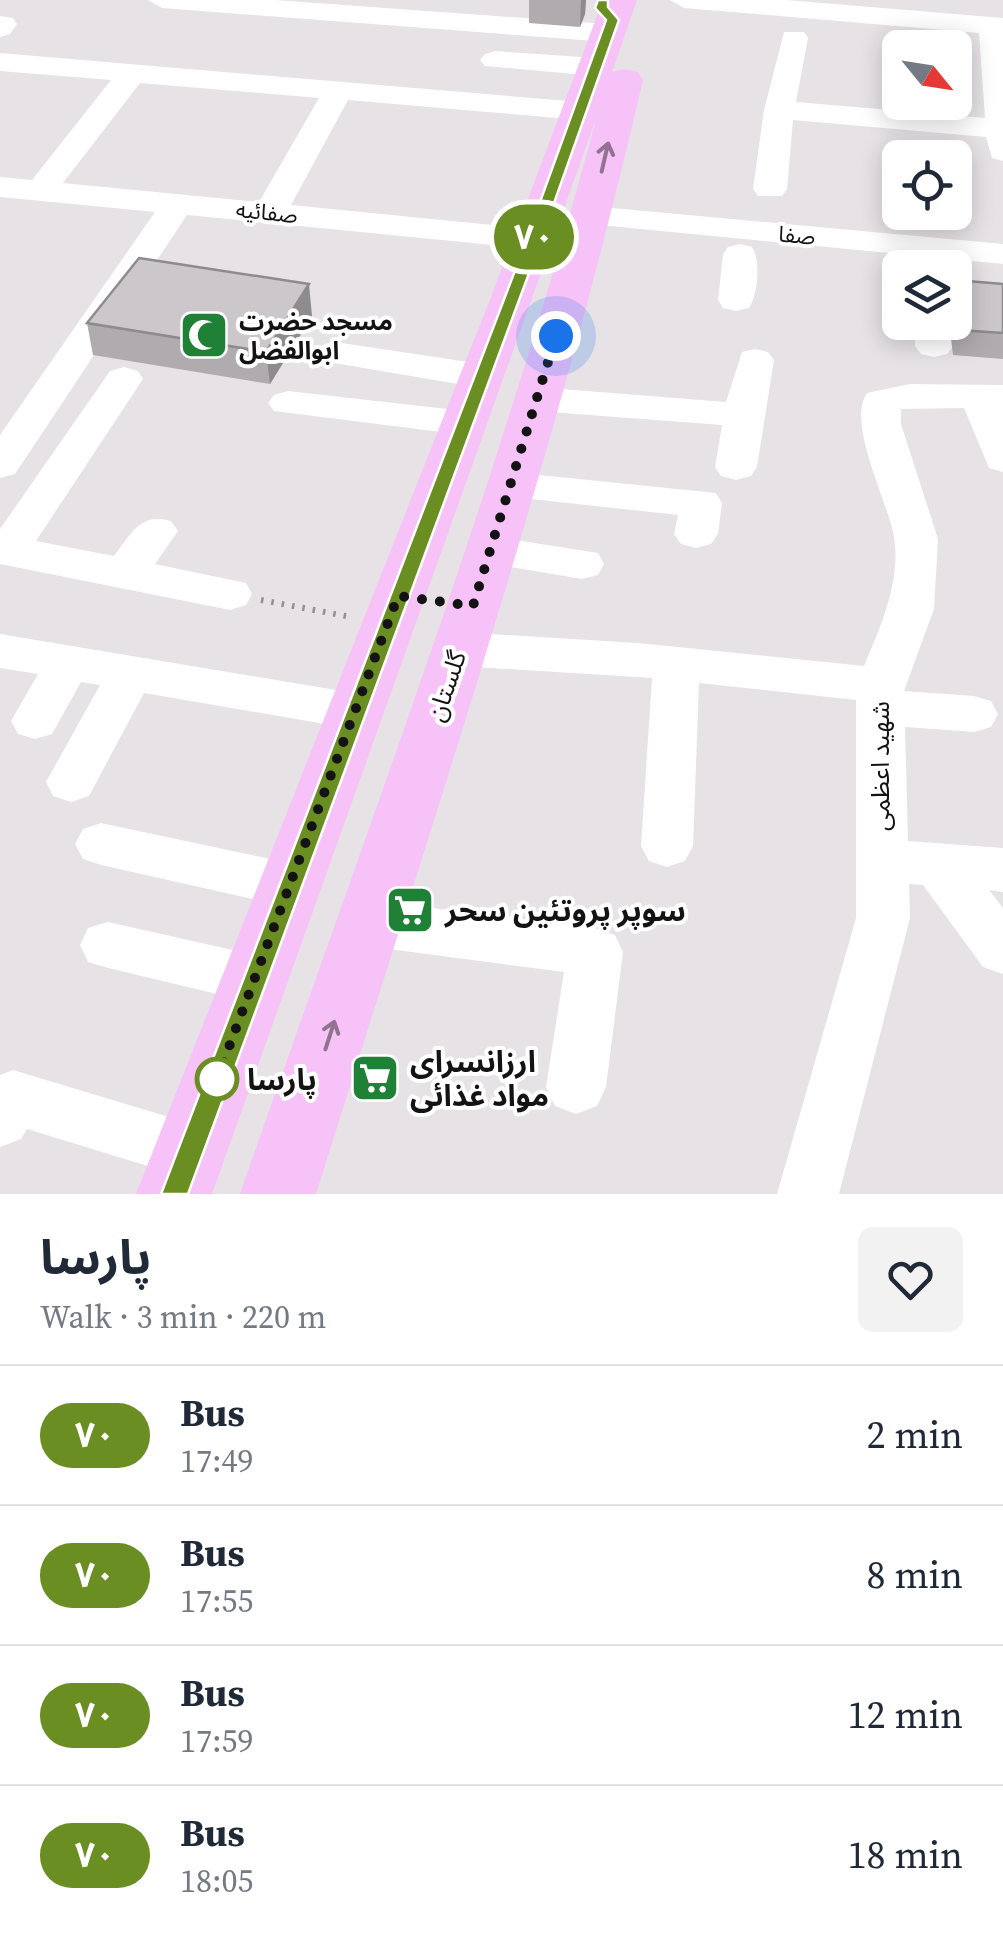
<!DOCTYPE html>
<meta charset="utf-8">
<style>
:root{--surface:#fff;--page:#f2f2f3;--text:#1f2937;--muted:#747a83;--line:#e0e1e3}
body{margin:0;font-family:"Source Serif 4","Noto Sans Arabic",serif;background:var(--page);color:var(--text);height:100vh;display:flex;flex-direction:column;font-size:38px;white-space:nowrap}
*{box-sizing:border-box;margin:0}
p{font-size:32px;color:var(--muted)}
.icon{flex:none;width:55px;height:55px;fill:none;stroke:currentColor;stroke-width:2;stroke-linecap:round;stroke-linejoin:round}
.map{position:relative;height:1194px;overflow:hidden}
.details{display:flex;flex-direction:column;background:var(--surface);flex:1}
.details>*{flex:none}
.badge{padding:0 20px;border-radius:32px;font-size:35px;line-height:65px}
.needle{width:65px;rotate:120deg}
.tools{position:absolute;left:882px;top:30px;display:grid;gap:20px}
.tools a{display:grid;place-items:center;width:90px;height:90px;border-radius:15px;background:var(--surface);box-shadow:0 5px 25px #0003;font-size:50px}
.you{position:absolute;width:50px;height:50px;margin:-25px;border:8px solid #fff;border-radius:50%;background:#1a73e8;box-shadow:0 0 0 15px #1a73e833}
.map>.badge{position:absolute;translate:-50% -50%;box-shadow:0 0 0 5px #fff}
.round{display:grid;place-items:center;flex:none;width:105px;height:105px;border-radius:15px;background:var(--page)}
.summary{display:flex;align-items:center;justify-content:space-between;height:170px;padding:0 40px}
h1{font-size:48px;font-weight:700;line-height:75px}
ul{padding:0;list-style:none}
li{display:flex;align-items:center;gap:30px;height:140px;padding:0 40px;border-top:2px solid var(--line)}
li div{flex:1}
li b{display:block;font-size:38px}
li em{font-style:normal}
li .badge{min-width:110px;font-weight:700;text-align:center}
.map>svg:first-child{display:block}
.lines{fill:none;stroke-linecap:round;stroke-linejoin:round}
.path{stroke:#949194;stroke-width:6;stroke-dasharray:2.5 8;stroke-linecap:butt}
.minor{fill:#fff;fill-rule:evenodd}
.major{fill:#f7c2f7;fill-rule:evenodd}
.wall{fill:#afabaf}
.shaded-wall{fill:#8e8b8e}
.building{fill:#cbc7cb;stroke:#8e8b8e;stroke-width:2.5}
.oneway{stroke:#917391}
.line{fill:#6b8e23;stroke:#fff;stroke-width:2.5}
.walk{stroke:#141314;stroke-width:10;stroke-dasharray:0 18}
.stop-dot{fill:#fff;stroke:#6b8e23;stroke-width:5}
.labels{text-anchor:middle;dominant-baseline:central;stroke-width:8;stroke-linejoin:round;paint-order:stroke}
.far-street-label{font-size:22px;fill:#141314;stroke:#fff}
.poi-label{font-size:25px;font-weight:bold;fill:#141314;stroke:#fff;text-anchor:start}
.street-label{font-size:25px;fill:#141314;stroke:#fff}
.near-poi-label{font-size:30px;font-weight:bold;fill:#141314;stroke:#fff;text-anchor:start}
.near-stop-label{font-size:30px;font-weight:bold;fill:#141314;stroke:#fff;text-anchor:start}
</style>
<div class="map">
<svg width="1003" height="1194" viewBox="0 0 1003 1194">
<rect width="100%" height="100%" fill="#e6e2e6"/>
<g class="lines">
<path class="path" d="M 261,600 L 351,617"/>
<path class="minor" d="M 148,0 L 275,0 L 608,24 L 618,27 L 622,33 L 618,39 L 608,42 L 162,8 Z
M 670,0 L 786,0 L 1003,18 L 1003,161 L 992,158 L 986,137 L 793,120 L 787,189 L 782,196 L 758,196 L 753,189 L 764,110 L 784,32 L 804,32 L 808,38 L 796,102 L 985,118 L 979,33 L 684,8 Z
M 0,16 L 13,18 L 17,24 L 10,34 L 0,37 Z
M 495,51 L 596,58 L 606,61 L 611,67 L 606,73 L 596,76 L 485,66 L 480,60 L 485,54 Z
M 0,53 L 580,102 L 591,104 L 595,111 L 591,118 L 580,120 L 348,100 L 291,205 L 534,229 L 546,232 L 551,239 L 546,246 L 534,249 L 187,215 L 15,474 L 0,478 L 0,435 L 155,212 L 0,197 L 0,177 L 32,180 L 111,80 L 0,71 ZM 140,83 L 319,98 L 259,202 L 63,183 Z
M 591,206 L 1003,244 L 1003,264 L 579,223 L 574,216 L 579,209 Z
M 740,244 L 752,247 C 761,260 758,294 749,308 L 736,311 L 723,308 L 718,300 L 723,254 L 728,247 Z
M 914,322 L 951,322 L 953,346 L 947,354 L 934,357 L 921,354 L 915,346 Z
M 335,342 L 482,364 L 496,368 L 501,376 L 496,384 L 482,388 L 322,361 L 316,353 L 322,345 Z
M 755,349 L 768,352 L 774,360 L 757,467 L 751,476 L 736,480 L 721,476 L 715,467 L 722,425 L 536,411 L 522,407 L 516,399 L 522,391 L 536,387 L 726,402 L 742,352 Z
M 124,367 L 138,371 L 143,379 L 36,541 L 114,556 C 131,534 140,512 171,521 L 178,531 L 155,564 L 246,583 L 252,594 L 246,605 L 230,610 L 0,564 L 0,529 L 110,371 Z
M 910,384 L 1003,385 L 1003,472 L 989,468 L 964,408 L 901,409 L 901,424 L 938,539 L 934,609 L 904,691 L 974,696 L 991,701 L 998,714 L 991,727 L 974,732 L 905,727 L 908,841 L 1003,848 L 1003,892 L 989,890 L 1003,908 L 1003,974 L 983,967 L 923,885 L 909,884 L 910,918 L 839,1194 L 777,1194 L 856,918 L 856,700 L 699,683 L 693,846 L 685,861 L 667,867 L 649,861 L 641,846 L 652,678 L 458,666 L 442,661 L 435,649 L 442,637 L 458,632 L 638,643 L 864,666 C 881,626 901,581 894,537 C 888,501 846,423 867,393 Z
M 288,391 L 465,411 L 479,414 L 485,423 L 479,432 L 465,435 L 274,411 L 268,403 L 274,395 Z
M 510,472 L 716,493 L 722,503 L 718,534 L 711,544 L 696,548 L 681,544 L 674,534 L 678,515 L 495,495 L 489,485 L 495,475 Z
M 490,536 L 598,553 L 604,564 L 598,575 L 582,579 L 475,561 L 468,551 L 475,541 Z
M 0,634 L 354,693 L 371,698 L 378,711 L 371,724 L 354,729 L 144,693 L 89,796 L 71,802 L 53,796 L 46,782 L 100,685 L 81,682 L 52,734 L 35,739 L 18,734 L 11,721 L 38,674 L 0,668 Z
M 101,823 L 289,863 L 308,869 L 316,885 L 308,901 L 289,907 L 101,865 L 83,859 L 75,844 L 83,829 Z
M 366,900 L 595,928 L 615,935 L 623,952 L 606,1087 L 597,1106 L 576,1114 L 555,1106 L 546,1087 L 564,972 L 366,946 L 347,939 L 339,923 L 347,907 Z
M 108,922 L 255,955 L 275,962 L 283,979 L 275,996 L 255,1003 L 108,968 L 88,962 L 80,945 L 88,928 Z
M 13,1070 L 212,1130 L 221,1150 L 212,1170 L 190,1179 L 27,1129 L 21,1139 L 0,1147 L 0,1075 Z"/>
<path class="major" d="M 603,0 L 637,0 L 612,72 L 625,69 L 638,72 L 643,80 C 556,457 431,825 316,1194 L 240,1194 C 364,837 500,481 597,116 L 212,1194 L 136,1194 L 491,297 Z"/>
</g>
<path class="wall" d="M 529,0 L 586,0 L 585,14 L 580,27 L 529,23 Z
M 955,280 L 1003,284 L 1003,359 L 953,355 L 949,322 L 955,322 Z
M 312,316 L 270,384 L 93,355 L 87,323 Z"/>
<path class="shaded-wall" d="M 581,0 L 586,0 L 585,14 L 580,27 Z
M 309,284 L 312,316 L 270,384 L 266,352 Z"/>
<path class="building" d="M 139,258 L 309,284 L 266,352 L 87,323 Z
M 955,280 L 1003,284 L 1003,333 L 959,330 L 955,302 Z"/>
<defs><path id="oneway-shaft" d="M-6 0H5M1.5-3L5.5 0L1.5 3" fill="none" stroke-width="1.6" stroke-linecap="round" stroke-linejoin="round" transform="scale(2.5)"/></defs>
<g class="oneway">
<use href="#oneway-shaft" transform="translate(605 157) rotate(-77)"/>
<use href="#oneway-shaft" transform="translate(330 1035) rotate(-72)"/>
</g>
<path class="line" d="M 598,0 L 608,0 L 608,7 L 619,20 L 531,268 L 188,1194 L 161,1194 L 516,268 L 606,20 L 595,8 Z"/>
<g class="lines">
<path class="walk" d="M 217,1079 L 398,596 L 473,606 L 556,336"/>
</g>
<defs>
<g id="mosque-square" transform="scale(2.5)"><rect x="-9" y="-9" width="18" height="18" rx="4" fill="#1e8135" stroke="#fff"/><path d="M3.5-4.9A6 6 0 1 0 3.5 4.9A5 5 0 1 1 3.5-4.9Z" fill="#fff"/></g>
<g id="supermarket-square" transform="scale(2.5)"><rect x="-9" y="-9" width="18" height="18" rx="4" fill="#1e8135" stroke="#fff"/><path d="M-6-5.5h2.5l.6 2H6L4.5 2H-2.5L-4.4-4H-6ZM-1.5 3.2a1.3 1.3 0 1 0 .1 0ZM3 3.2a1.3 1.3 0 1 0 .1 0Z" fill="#fff"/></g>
</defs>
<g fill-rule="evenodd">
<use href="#mosque-square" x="204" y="335"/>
<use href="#supermarket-square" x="410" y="910"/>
<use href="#supermarket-square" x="375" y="1078"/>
</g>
<circle class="stop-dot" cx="217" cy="1079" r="20"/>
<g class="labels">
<g class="far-street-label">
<text transform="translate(267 212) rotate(6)">صفائیه</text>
<text transform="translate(797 235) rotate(5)">صفا</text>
</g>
<g class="poi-label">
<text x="239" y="321">مسجد حضرت<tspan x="239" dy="29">ابوالفضل</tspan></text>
</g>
<g class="street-label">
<text transform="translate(446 686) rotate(-71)">گلستان</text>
<text transform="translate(880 766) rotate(-90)">شهید اعظمی</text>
</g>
<g class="near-poi-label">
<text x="445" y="910">سوپر پروتئین سحر</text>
<text x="410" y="1061">ارزانسرای<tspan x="410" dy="34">مواد غذائی</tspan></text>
</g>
<g class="near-stop-label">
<text x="247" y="1079">پارسا</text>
</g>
</g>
</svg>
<div class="tools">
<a><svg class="needle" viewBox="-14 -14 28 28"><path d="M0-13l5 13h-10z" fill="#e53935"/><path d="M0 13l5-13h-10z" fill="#747a83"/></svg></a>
<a><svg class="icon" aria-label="locate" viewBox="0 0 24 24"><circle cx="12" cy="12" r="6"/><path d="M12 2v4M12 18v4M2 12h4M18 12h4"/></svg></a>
<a><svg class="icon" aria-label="layers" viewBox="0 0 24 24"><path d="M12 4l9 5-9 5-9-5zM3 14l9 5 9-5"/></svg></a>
</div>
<div class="you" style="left:556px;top:336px"></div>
<b class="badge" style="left:534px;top:237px;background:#6b8e23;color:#fff">۷۰</b>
</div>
<section class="details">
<div class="summary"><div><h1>پارسا</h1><p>Walk · 3 min · 220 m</p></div><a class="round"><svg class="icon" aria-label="heart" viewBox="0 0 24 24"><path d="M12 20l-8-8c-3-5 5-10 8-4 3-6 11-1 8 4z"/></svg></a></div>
<ul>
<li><span class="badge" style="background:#6b8e23;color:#fff">۷۰</span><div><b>Bus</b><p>17:49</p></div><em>2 min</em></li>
<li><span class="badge" style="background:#6b8e23;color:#fff">۷۰</span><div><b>Bus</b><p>17:55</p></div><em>8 min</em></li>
<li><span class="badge" style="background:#6b8e23;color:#fff">۷۰</span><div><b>Bus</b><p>17:59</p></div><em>12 min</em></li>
<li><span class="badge" style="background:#6b8e23;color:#fff">۷۰</span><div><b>Bus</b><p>18:05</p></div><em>18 min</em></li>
</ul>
</section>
